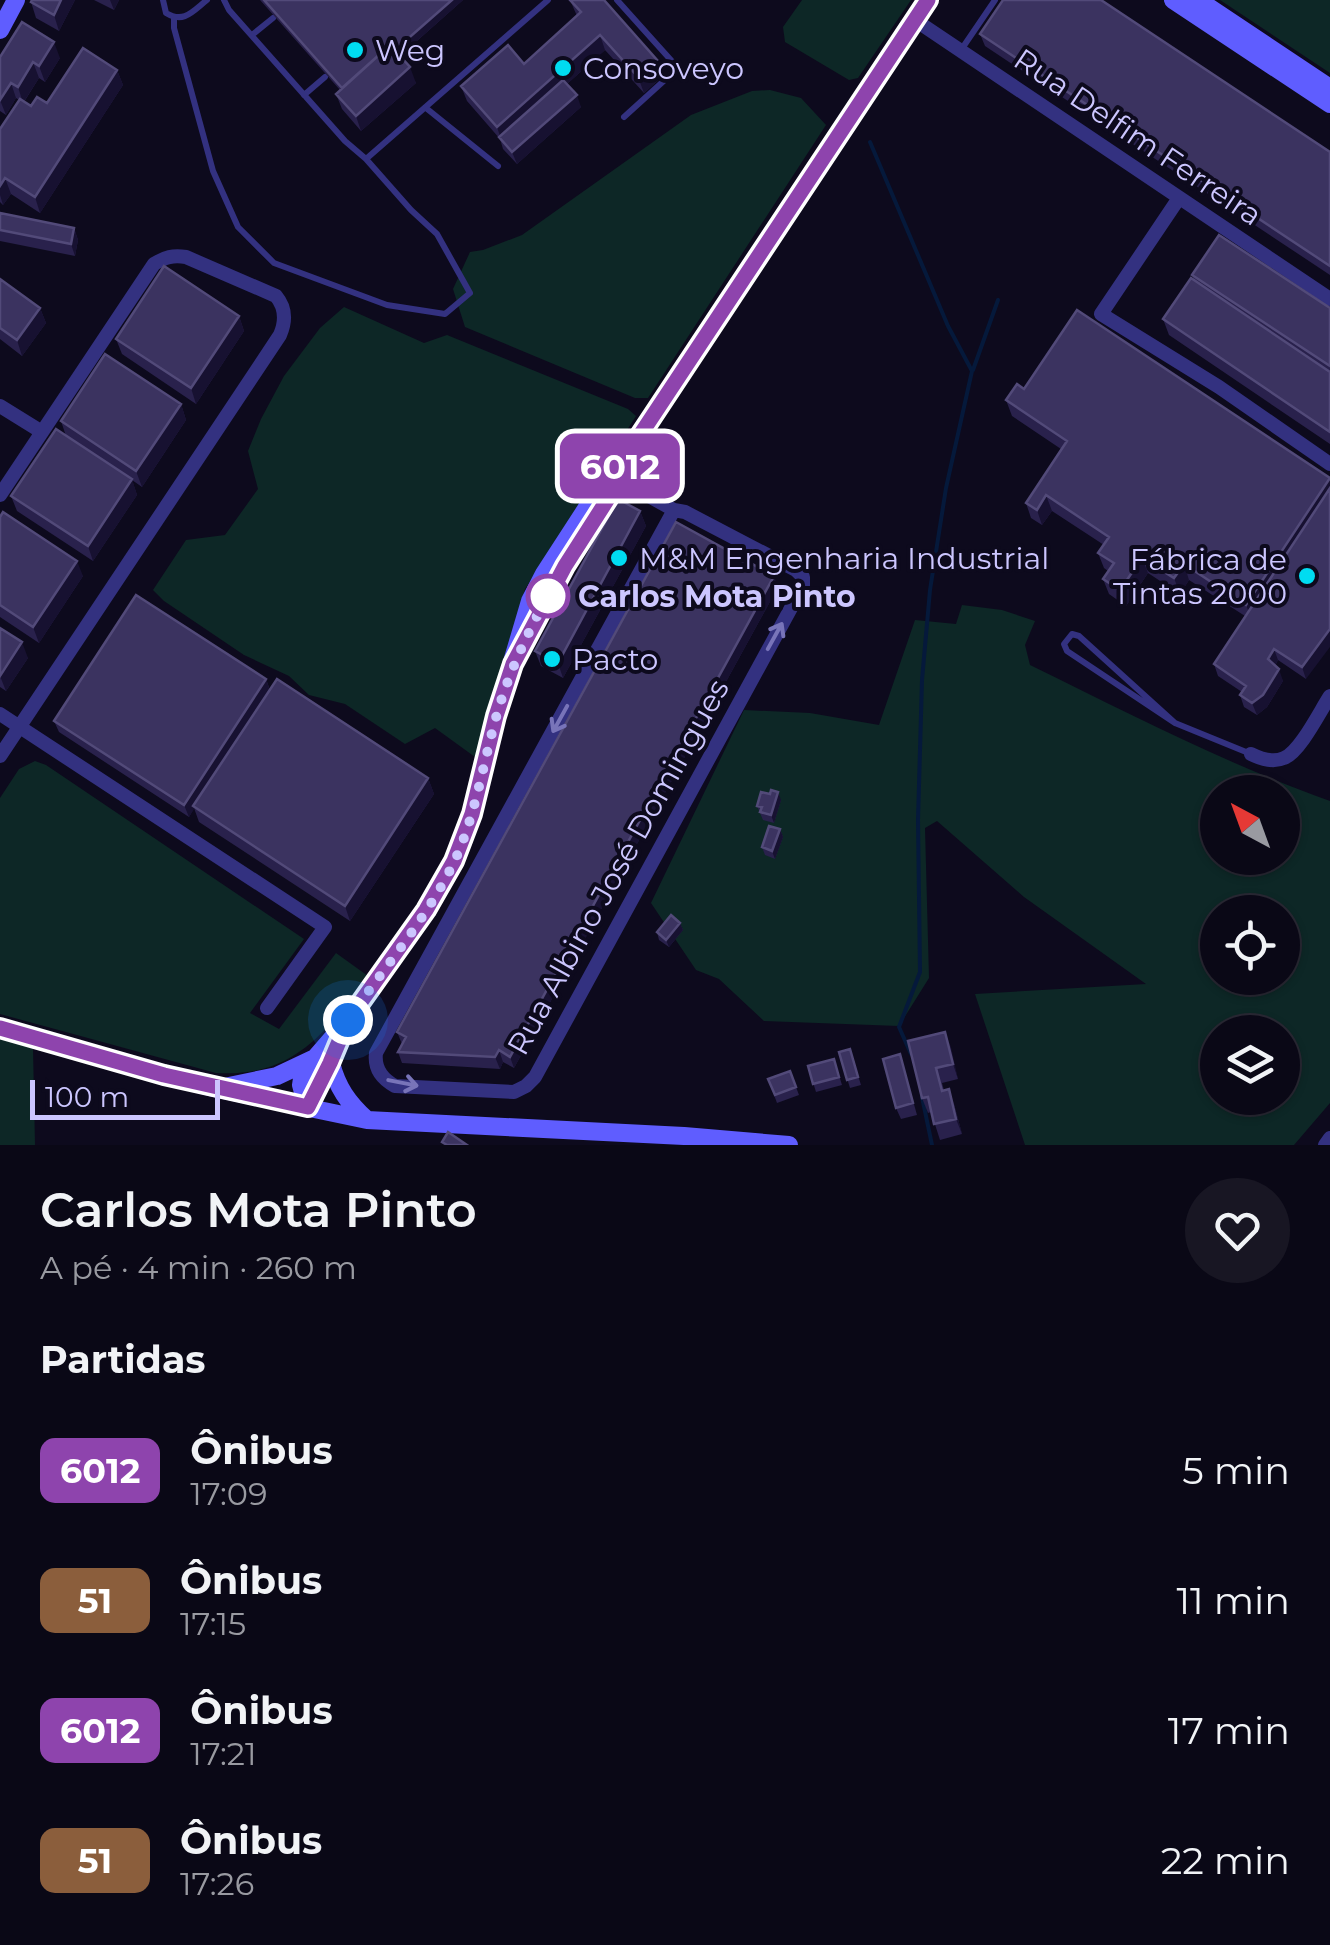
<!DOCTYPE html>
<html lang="pt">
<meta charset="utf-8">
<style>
:root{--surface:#0a0816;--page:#181623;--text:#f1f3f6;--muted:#999aa1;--line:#2a2935}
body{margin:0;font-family:Montserrat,sans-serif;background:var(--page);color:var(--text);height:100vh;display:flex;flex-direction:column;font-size:38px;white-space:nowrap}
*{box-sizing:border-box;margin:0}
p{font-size:32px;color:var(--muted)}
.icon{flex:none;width:55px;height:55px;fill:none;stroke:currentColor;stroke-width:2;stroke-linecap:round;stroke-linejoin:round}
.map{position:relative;height:1145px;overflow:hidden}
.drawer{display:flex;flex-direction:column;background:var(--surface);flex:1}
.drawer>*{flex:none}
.badge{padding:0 20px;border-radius:15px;font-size:35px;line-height:65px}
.needle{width:65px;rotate:319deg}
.tools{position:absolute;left:1200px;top:775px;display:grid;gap:20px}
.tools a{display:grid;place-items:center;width:100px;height:100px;border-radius:50%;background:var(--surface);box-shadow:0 2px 8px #0004,0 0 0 2px var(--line);font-size:50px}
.scale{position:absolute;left:30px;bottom:25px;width:190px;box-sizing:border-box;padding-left:10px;border:5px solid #ccc6ff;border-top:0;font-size:28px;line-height:35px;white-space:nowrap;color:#ccc6ff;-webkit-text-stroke:8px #0d0a1d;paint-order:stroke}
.you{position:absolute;width:50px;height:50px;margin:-25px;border:8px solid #fff;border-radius:50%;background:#1a73e8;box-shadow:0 0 0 15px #1a73e833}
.map>.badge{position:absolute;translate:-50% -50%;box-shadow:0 0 0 5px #fff}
h2{padding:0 40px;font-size:38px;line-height:90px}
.round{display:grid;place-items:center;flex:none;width:105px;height:105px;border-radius:52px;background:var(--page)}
.head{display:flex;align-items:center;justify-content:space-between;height:170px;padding:0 40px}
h1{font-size:48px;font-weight:600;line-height:75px}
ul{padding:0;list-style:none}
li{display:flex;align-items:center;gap:30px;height:130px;padding:0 40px}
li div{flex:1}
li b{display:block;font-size:38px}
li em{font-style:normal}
li .badge{min-width:110px;font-weight:700;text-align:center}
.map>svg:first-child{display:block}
.green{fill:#0d2726;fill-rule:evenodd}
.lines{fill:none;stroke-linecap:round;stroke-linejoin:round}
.stream{stroke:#05193b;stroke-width:4}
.service{stroke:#333180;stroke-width:6}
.minor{stroke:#333180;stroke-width:14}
.secondary{stroke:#5f5dff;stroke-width:18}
.wall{fill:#29214c}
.shaded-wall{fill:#171131}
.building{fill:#3b3360;stroke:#524a79;stroke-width:2.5}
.oneway{stroke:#7874b9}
.line-casing{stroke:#fff;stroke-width:22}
.line{stroke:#8e44ad;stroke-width:15}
.walk{stroke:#ccc6ff;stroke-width:10;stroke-dasharray:0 18}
.poi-dot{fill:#00dcf1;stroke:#0d0a1d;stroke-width:4}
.stop-dot{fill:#fff;stroke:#8e44ad;stroke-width:5}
.labels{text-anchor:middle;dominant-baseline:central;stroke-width:8;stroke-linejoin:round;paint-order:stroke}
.poi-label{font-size:30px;fill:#ccc6ff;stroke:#0d0a1d;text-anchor:start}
.street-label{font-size:30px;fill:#ccc6ff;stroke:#0d0a1d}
.stop-label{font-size:30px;font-weight:bold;fill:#ccc6ff;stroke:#0d0a1d;text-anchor:start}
</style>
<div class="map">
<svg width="1330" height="1145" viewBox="0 0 1330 1145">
<rect width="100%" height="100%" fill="#0d0a1d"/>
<path class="green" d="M 802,0 L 911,0 L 858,78 L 849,80 L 785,42 L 783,27 Z
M 1220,0 L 1330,0 L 1330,73 Z
M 770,90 L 801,98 L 826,125 L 648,398 L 635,398 L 465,327 L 453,289 L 470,252 L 483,250 L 522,235 L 691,115 L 752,91 Z
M 344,307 L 424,343 L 447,335 L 628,409 L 636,416 L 525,589 L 475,757 L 435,728 L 405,744 L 345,704 L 309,695 L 289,676 L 244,655 L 164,601 L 153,590 L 186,540 L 225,535 L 258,489 L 248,451 L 261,419 L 284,376 L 320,328 Z
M 962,605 L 1002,610 L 1035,621 L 1025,645 L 1030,665 C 1128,713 1226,764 1330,801 L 1330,1103 L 1294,1145 L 1025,1145 L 975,994 L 1146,984 L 1024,897 L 937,821 L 925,828 L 929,978 L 899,1026 L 764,1021 L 719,979 L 696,970 L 651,903 L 744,710 L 810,713 L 879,725 L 915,620 L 956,624 ZM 1218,792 L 1282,792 L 1282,858 L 1218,858 ZM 1218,912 L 1282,912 L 1282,978 L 1218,978 ZM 1218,1032 L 1282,1032 L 1282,1098 L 1218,1098 Z
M 35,761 L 46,765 L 304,939 L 250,1013 L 279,1029 L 336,953 L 368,976 C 327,1032 293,1078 216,1073 L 0,1014 L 0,798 L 19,769 Z
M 0,1039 L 33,1048 L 35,1145 L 0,1145 Z"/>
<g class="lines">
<path class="stream" d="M 870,142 L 948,326 L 972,371 L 946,488 L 930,590 L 922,680 L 918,820 L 920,972 L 899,1027 L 911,1054
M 973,370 L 998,300
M 922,1097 L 932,1145"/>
<path class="service" d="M 163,0 L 166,13 C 184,24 193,11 207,0
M 224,0 L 229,10 L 345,141 L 366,159 L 548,0
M 617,0 L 678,68 L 624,117
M 174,18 L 174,28 L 213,171 L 238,227 L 274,263 L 387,305 L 445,314 L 470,293 L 437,234 L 411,210 L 366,159
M 252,35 L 273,18
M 961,50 L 995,0
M 304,95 L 325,77
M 426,108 L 498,166
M 1175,723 L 1079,636 L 1072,634 L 1064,644 L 1067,651 L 1175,723 L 1251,754"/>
<path class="minor" d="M 915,20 L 1330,299
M 1179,198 L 1101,314 L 1219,387 L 1330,464
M 0,406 L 42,432
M 613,476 L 674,510 L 685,512 L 796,570 L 803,577 L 803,586 L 535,1077 L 526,1086 L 514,1092 L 395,1086 C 382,1079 374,1069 376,1053 L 674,510
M 0,495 L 154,264 C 165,257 173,255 186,257 L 276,296 C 286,308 286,321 280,335 L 0,756
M 0,714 L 325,927 L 267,1008
M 1251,754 C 1261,759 1273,763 1284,758 C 1300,752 1320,711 1330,696
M 1325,1145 L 1330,1138"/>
<path class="secondary" d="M 1173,0 L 1330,104
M 1198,0 L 1330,88
M 0,30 L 16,0
M 530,633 L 565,566 L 611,494 L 613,476
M 0,1028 L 118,1063 L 214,1088 L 367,1120 L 684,1136 L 789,1145
M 331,1063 C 337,1087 348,1103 367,1120
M 229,1086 L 277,1076 L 313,1059
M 307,1107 L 301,1085 L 303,1072 L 348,1020 L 426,910 L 454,861 L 472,814 L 496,716 L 530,601 L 544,574 L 599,489 L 613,476 L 652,419 L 928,0
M 307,1107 L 342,1034"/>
</g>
<path class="wall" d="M 75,0 L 59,31 L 36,18 L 31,2 Z
M 94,0 L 119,0 L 114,10 Z
M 260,0 L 463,0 L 400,56 L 416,83 L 361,131 L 342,109 L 336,94 L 340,90 Z
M 570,0 L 657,60 L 663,76 L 644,93 L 605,50 L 567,84 L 581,107 L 517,164 L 503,149 L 500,139 L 467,101 L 461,86 L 524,64 L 577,16 Z
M 980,34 L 1330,152 L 1330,275 L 985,46 Z
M 0,57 L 60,58 L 45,82 L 39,78 L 24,102 L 31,106 L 47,103 L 117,70 L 123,85 L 40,213 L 11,194 L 3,205 L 0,202 L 0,129 L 19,100 L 16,98 L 6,115 L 0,111 Z
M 0,213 L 74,228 L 78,240 L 75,256 L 0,241 Z
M 1192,275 L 1330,308 L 1330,444 L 1169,335 L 1163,319 L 1194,280 Z
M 0,279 L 40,308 L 46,323 L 22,356 L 0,339 Z
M 239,316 L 244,331 L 196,404 L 122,354 L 116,339 Z
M 1024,389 L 1330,478 L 1306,679 L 1278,660 L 1275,666 L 1283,681 L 1267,707 L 1257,715 L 1244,707 L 1240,695 L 1242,692 L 1218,676 L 1214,664 L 1245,616 L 1189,580 L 1180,594 L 1148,573 L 1126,606 L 1109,594 L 1103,579 L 1108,571 L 1104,568 L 1098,553 L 1104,545 L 1052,511 L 1042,525 L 1031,518 L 1026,503 L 1061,449 L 1012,416 L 1006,400 Z
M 181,404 L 186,420 L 142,487 L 132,480 L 137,495 L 93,561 L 17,511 L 11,496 L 66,436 L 61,421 Z
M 640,511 L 646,526 L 563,678 L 541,666 L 535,651 Z
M 0,517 L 83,576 L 39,643 L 0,617 Z
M 778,587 L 514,1068 L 503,1062 L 500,1069 L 402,1063 L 398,1052 L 402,1044 L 397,1032 Z
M 0,628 L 28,658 L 6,691 L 0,687 Z
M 266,679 L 270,690 L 428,778 L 434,794 L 350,921 L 199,822 L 194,808 L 189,817 L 59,732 L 54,721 Z
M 781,800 L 774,823 L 763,820 L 757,806 Z
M 780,829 L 783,837 L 775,859 L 765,855 L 762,847 Z
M 680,923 L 683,930 L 669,947 L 659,940 L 657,932 Z
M 945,1032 L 958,1079 L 942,1083 L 944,1090 L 954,1104 L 962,1134 L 940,1140 L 931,1112 L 928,1113 L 922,1098 Z
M 850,1049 L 861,1085 L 850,1088 L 839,1052 Z
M 900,1054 L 917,1115 L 901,1119 L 896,1108 Z
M 834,1059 L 842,1085 L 816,1092 L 808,1066 Z
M 790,1071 L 799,1095 L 777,1103 L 768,1079 Z"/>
<path class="shaded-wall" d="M 61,0 L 75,0 L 59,31 L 54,15 Z
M 110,0 L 119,0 L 114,10 Z
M 452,0 L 463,0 L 349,101 L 346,93 Z
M 600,35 L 605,50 L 502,142 L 497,127 Z
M 54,42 L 60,58 L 45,82 L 39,66 Z
M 657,60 L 663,76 L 644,93 L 638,77 Z
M 33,62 L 39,78 L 23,103 L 18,87 Z
M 410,67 L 416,83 L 361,131 L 356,116 Z
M 117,70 L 123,85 L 40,213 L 35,197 Z
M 11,83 L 16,98 L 6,115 L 0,100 Z
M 577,95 L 581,107 L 517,164 L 512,152 Z
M 5,178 L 11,194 L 3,205 L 0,195 L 0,186 Z
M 74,228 L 78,240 L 75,256 L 71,244 Z
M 40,308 L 46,323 L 22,356 L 17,340 Z
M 239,316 L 244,331 L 196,404 L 191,388 Z
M 181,404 L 186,420 L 142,487 L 136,471 Z
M 1330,478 L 1330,502 L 1252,620 L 1246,605 Z
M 132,479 L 137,495 L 93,561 L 88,546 Z
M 1046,495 L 1052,511 L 1042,525 L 1037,510 Z
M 640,511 L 646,526 L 563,678 L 558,663 Z
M 1142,558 L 1148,573 L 1126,606 L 1120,590 Z
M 77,561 L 83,576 L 39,643 L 33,627 Z
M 1184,564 L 1189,580 L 1180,594 L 1174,578 Z
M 774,576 L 778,587 L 514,1068 L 510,1057 Z
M 1330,629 L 1330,647 L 1306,679 L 1302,667 Z
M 22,642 L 28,658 L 6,691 L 0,676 Z
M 1274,649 L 1278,660 L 1272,671 L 1268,659 Z
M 1279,669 L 1283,681 L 1267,707 L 1257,715 L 1252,703 Z
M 266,679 L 270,691 L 189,817 L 184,805 Z
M 428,778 L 434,794 L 350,921 L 345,906 Z
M 778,792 L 781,800 L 774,823 L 771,815 Z
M 780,829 L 783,837 L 775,859 L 772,851 Z
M 680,923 L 683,930 L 669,947 L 666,940 Z
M 945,1032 L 951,1047 L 958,1079 L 953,1064 Z
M 499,1050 L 503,1062 L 500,1069 L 495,1057 Z
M 949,1089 L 954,1104 L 962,1134 L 956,1119 Z"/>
<path class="building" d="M 32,0 L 61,0 L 54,15 L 31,2 Z
M 264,0 L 452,0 L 395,50 L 390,45 L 342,88 Z
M 570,0 L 604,0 L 657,60 L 638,77 L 600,35 L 497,127 L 461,86 L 508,45 L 524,64 L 581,12 Z
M 1003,0 L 1101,0 L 1330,152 L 1330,266 L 980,34 Z
M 22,22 L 54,42 L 39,66 L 33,62 L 18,87 L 11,83 L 0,100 L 0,57 Z
M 390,45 L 410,67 L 356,116 L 336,94 Z
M 83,48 L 117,70 L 35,197 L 5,178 L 0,186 L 0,129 L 20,99 L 31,106 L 37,97 L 47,103 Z
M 563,80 L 577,95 L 512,152 L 499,137 Z
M 0,213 L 74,228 L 71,244 L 0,230 Z
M 1219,235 L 1330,308 L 1330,366 L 1192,275 Z
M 164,266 L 239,316 L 191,388 L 116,339 Z
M 1191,278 L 1330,372 L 1330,432 L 1163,319 Z
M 0,279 L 40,308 L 17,340 L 0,328 Z
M 1077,310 L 1330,478 L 1246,605 L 1184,564 L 1174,578 L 1142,558 L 1120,590 L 1103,579 L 1114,563 L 1098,553 L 1109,537 L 1046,495 L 1037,510 L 1026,503 L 1067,441 L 1006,400 L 1017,384 L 1024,389 Z
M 105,354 L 181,404 L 136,471 L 61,421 Z
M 56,429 L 132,479 L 88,546 L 11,496 Z
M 1330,488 L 1330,629 L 1302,667 L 1274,649 L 1268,659 L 1279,669 L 1263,695 L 1252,703 L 1240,695 L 1246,686 L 1214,664 Z
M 618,499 L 640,511 L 558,663 L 535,651 Z
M 3,512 L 77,561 L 33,627 L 0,605 L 0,517 Z
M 676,522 L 774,576 L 510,1057 L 499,1050 L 495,1057 L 398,1052 L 406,1037 L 397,1032 Z
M 136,595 L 266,679 L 184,805 L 54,721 Z
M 0,628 L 22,642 L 0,676 Z
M 277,679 L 428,778 L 345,906 L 193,806 Z
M 771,790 L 778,792 L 771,815 L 760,812 L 762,807 L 757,806 L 761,792 L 770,794 Z
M 769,826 L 780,829 L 772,851 L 762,847 Z
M 671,915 L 680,923 L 666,940 L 657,932 Z
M 945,1032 L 953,1064 L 936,1068 L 942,1091 L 949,1089 L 956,1119 L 934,1124 L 928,1097 L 922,1098 L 908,1041 Z
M 850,1049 L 858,1077 L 847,1080 L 839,1052 Z
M 900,1054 L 913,1103 L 896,1108 L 883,1059 Z
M 834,1059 L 839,1077 L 813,1084 L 808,1066 Z
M 790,1071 L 796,1087 L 775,1095 L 768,1079 Z
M 448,1132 L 467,1145 L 447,1145 L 442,1142 Z"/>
<defs><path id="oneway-shaft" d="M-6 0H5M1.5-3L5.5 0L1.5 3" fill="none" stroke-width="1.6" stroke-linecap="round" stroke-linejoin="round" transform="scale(2.5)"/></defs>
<g class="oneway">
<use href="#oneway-shaft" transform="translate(775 636) rotate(-61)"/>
<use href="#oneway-shaft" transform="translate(560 719) rotate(119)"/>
<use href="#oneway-shaft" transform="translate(403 1083) rotate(11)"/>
</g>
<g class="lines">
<g class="line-casing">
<path id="line" d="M 0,1028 L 164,1075 L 308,1107 L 330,1063 L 348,1020 L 426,910 L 454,861 L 472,814 L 496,716 L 513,664 L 565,566 L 611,494 L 613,476 L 928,0"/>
</g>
<use href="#line" class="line"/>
<path class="walk" d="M 348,1020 C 384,968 428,917 455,860 C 476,814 483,763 497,714 C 510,669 530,628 552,588 L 548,596"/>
</g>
<g class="poi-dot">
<circle cx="355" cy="50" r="10"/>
<circle cx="563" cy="68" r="10"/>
<circle cx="619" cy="558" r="10"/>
<circle cx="1307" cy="576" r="10"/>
<circle cx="552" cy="659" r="10"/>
</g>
<circle class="stop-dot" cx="548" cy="596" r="20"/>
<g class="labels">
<g class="poi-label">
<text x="375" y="50">Weg</text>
<text x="583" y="68">Consoveyo</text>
<text x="639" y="558">M&amp;M Engenharia Industrial</text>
<text x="1287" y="559" text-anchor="end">Fábrica de<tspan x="1287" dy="34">Tintas 2000</tspan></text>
<text x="572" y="659">Pacto</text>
</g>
<g class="street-label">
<text transform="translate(1138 137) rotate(34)">Rua Delfim Ferreira</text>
<text transform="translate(618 867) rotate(-61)">Rua Albino José Domingues</text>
</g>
<g class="stop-label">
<text x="578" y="596">Carlos Mota Pinto</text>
</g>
</g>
</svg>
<div class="tools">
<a><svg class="needle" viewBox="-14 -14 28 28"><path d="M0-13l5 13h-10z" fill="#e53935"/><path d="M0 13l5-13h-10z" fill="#999aa1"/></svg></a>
<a><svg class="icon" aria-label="locate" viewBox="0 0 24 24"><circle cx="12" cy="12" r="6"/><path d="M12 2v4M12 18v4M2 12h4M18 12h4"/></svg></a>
<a><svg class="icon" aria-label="layers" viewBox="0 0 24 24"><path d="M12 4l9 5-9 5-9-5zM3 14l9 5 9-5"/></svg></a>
</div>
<div class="scale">100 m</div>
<div class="you" style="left:348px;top:1020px"></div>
<b class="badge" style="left:620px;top:466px;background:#8e44ad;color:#fff">6012</b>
</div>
<section class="drawer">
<div class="head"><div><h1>Carlos Mota Pinto</h1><p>A pé · 4 min · 260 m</p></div><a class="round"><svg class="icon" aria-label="heart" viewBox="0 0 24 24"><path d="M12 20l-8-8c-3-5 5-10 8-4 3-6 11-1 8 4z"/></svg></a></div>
<h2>Partidas</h2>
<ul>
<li><span class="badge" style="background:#8e44ad;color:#fff">6012</span><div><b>Ônibus</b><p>17:09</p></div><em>5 min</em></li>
<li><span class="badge" style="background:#8b5e3c;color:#fff">51</span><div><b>Ônibus</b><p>17:15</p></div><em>11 min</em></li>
<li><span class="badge" style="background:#8e44ad;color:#fff">6012</span><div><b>Ônibus</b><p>17:21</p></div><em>17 min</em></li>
<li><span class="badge" style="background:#8b5e3c;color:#fff">51</span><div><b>Ônibus</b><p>17:26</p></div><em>22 min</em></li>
</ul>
</section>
